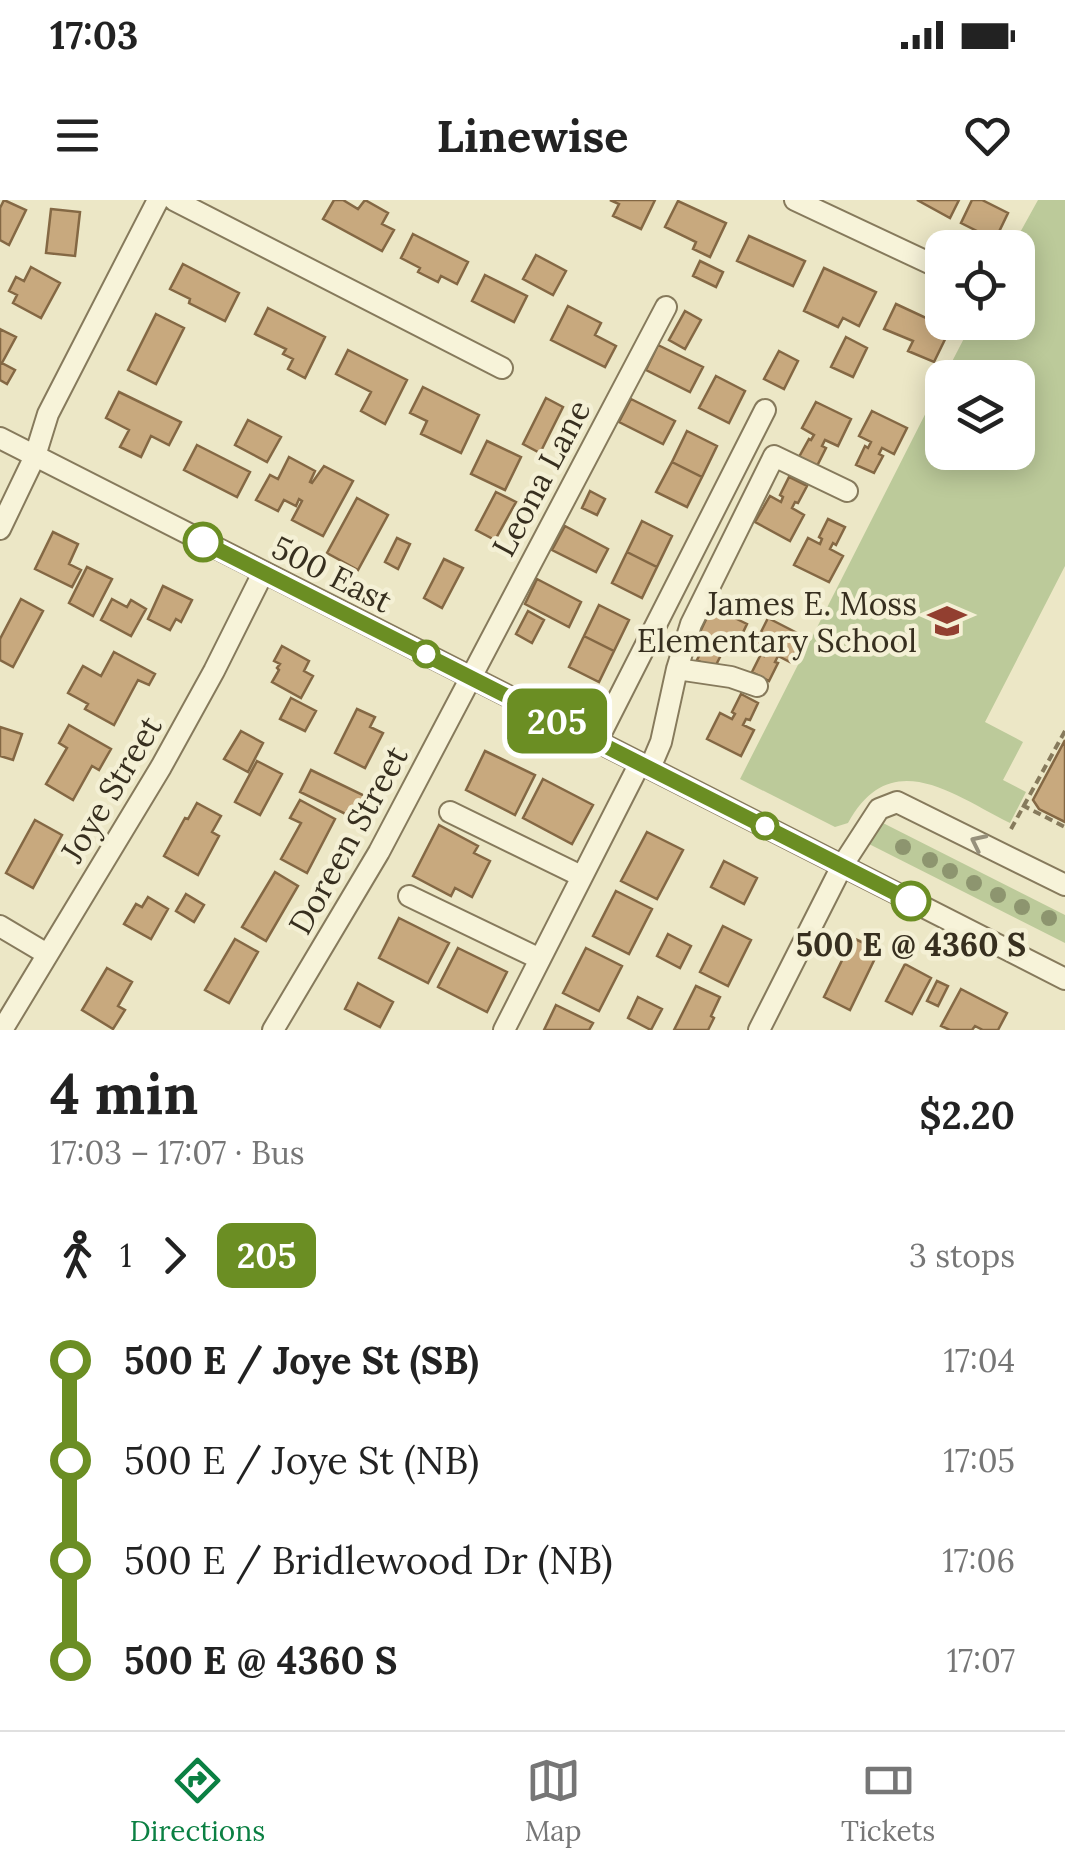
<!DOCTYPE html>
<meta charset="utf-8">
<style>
:root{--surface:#fff;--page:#f2f2f2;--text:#222;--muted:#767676;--line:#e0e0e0;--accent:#0b8043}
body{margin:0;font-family:Lora,serif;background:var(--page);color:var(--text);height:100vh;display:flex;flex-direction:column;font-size:38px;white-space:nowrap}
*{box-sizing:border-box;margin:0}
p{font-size:32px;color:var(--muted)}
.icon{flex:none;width:55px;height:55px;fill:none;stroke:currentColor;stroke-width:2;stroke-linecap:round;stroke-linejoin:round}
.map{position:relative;height:830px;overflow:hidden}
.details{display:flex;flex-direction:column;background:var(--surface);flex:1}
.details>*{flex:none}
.badge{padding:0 20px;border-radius:15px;font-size:35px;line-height:65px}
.tools{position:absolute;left:925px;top:30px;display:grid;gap:20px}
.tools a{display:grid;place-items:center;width:110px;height:110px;border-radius:20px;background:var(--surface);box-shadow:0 5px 25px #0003;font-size:50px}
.map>.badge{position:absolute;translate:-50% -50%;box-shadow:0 0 0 5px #fff}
.legs{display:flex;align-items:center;gap:15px;height:110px;padding:0 50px;font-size:32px}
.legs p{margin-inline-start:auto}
.headline{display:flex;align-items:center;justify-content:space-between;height:170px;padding:0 50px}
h1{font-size:55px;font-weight:700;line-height:75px}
ul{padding:0 50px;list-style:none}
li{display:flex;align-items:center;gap:35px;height:100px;font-size:38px}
li i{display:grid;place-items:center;width:15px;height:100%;margin:0 12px;background:currentColor}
li i::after{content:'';width:25px;height:25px;margin:-12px;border:8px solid;border-radius:50%;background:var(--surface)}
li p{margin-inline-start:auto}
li:first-child i{background:linear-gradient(#0000 50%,currentColor 0)}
li:last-child i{background:linear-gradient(currentColor 50%,#0000 0)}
.status{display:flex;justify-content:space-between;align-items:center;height:70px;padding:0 50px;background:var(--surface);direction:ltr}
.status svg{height:28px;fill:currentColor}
header{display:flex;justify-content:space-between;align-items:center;height:130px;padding:0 50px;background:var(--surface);font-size:45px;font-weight:700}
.tabs{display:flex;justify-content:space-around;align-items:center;height:140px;border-top:2px solid var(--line);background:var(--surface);font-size:28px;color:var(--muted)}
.tabs a{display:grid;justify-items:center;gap:5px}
.tabs .on{color:var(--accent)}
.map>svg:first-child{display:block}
.green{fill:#bcca9a}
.building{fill:#c8a97e;stroke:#846844;stroke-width:2.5}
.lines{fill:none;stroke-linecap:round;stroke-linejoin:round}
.minor-casing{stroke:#867a5c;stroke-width:24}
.path{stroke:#867a5c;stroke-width:4;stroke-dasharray:8 5;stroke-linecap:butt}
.minor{stroke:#f7f3d9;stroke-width:20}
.tree{fill:#8d956f}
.oneway{stroke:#97917c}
.line-1-casing{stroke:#fff;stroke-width:22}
.line-1{stroke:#6b8e23;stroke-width:15}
.stop-1-dot{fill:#fff;stroke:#6b8e23;stroke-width:5}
.labels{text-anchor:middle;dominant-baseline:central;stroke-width:9;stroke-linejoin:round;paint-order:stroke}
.street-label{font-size:32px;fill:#372f1f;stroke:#f4f0d5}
.poi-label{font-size:32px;fill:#372f1f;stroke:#f4f0d5;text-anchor:end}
.stop-label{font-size:32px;font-weight:bold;fill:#372f1f;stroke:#f4f0d5}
</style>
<div class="status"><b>17:03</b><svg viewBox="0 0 49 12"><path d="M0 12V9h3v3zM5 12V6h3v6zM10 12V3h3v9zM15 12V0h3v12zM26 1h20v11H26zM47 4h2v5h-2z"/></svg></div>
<header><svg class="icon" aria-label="menu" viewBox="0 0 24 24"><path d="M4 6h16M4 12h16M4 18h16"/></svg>Linewise<svg class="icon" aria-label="heart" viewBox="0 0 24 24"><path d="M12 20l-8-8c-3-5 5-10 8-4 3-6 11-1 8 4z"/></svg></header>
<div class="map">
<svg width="1065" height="830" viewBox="0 0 1065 830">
<rect width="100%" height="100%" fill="#ece7c6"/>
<path class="green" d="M 1038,0 L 1065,0 L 1065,366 L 985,522 L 1023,542 L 1003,580 L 1026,592 L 1010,623 C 952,594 891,545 848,623 L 835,627 L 740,579 L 942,181 L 942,252 L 1018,252 L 1018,178 L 944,177 L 972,123 L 1018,122 L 1018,48 L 1012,47 Z
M 879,621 L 1065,715 L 1065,743 L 867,643 Z"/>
<path class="building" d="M 4,0 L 26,10 L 9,45 L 0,40 L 0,8 Z
M 334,0 L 343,0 L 358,9 L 365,0 L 388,13 L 382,24 L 394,30 L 382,51 L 323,19 Z
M 610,0 L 655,0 L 641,29 L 613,16 L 619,4 Z
M 917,0 L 959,0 L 950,18 Z
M 972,0 L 982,0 L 1008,13 L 995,40 L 961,23 Z
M 678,1 L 726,23 L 710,57 L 693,49 L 696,42 L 665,27 Z
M 51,9 L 80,12 L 75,56 L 46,53 Z
M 413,34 L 468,62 L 457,84 L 441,76 L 438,82 L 418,72 L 420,68 L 401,58 Z
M 749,36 L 805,61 L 793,86 L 737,61 Z
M 536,55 L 566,71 L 553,95 L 523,79 Z
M 700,61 L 723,72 L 716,87 L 693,76 Z
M 183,64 L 239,93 L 225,121 L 189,103 L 190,99 L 170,89 Z
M 31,67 L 60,83 L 41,118 L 13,103 L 17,95 L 9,91 L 16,77 L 24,81 Z
M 824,68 L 876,92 L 859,126 L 843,118 L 838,127 L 804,111 Z
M 485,75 L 527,96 L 514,122 L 472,101 Z
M 896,104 L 950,129 L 934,162 L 908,151 L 913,141 L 884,129 Z
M 568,106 L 601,123 L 595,135 L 616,146 L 605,167 L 551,140 Z
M 268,108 L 325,137 L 305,178 L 288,169 L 293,159 L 283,154 L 286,149 L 255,134 Z
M 685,111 L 701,120 L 685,149 L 669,140 Z
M 156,114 L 184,128 L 156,184 L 128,170 Z
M 0,129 L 16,137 L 2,163 L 15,170 L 7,184 L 0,180 Z
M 846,137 L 867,148 L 853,177 L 831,167 Z
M 658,145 L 703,167 L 690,192 L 646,170 Z
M 348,150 L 407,180 L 385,224 L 361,211 L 371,192 L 336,174 Z
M 779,151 L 798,161 L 784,189 L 764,179 Z
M 716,176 L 745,191 L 729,223 L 699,208 Z
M 423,187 L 479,215 L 461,253 L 421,234 L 427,221 L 410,213 Z
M 119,192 L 181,222 L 169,245 L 151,236 L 141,257 L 120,247 L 129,230 L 106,218 Z
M 546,198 L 563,207 L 540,253 L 523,244 Z
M 631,199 L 675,221 L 663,244 L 619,222 Z
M 816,202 L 851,219 L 838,246 L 825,240 L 822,246 L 826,248 L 817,266 L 799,257 L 809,239 L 811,240 L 814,235 L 802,228 Z
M 872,211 L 907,228 L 894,254 L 882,248 L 879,254 L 883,256 L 874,273 L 856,265 L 865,246 L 868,248 L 871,242 L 859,236 Z
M 248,220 L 281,237 L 267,262 L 235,245 Z
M 687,231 L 717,246 L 702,277 L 672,262 Z
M 487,241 L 521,257 L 505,290 L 471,274 Z
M 197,245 L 250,272 L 237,297 L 184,270 Z
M 289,257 L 315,271 L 310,282 L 312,283 L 324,266 L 353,281 L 323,336 L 292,320 L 302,301 L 299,299 L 296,306 L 284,300 L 278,311 L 256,300 L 270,275 L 278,279 Z
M 672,262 L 702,277 L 687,307 L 656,292 Z
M 789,277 L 807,286 L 798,303 L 795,302 L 792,308 L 804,315 L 790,341 L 755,322 L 770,296 L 781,302 L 783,297 L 780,295 Z
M 590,291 L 605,299 L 597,315 L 582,308 Z
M 496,292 L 516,302 L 495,340 L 476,330 Z
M 357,298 L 388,315 L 358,370 L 327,353 Z
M 828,319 L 845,327 L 836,345 L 833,343 L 830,349 L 843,356 L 829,382 L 794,365 L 808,338 L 820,344 L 822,339 L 819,337 Z
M 642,321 L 672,336 L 657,367 L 627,352 Z
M 565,326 L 608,349 L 596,372 L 552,350 Z
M 53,332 L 78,344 L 69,364 L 81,370 L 72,387 L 35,369 Z
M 397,338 L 410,344 L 398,369 L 385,362 Z
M 627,352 L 657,367 L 642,398 L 612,383 Z
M 444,359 L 463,368 L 442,408 L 424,398 Z
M 87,367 L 112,379 L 93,416 L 69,403 Z
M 537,379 L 581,402 L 569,427 L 525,404 Z
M 163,386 L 192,400 L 181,422 L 176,419 L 170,430 L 148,419 Z
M 21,399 L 43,411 L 13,467 L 0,460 L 0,439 Z
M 112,399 L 127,407 L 131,400 L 146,409 L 131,436 L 101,420 Z
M 599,405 L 629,420 L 614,451 L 584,436 Z
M 712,407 L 747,424 L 735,449 L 723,443 L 720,449 L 723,451 L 714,469 L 697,460 L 706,442 L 709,443 L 712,438 L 700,432 Z
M 528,411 L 544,420 L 532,443 L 516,434 Z
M 768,418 L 803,436 L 790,462 L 778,456 L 775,462 L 778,463 L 769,481 L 752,472 L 761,454 L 764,456 L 767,450 L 755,444 Z
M 584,436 L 614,451 L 599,482 L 569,467 Z
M 282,446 L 309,461 L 304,471 L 313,476 L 301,498 L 272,482 L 279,470 L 277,468 L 280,464 L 274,461 Z
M 114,452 L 155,474 L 149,485 L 138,480 L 114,525 L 85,509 L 88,504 L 68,493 L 83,466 L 101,476 Z
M 741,494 L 758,503 L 750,520 L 746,519 L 743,525 L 754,530 L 741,556 L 707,539 L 720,513 L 732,519 L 735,514 L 732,512 Z
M 291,498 L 316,511 L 305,531 L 280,519 Z
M 357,509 L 375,517 L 370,527 L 383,533 L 365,568 L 335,553 Z
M 69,525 L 111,549 L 99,570 L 92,566 L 73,600 L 46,584 L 67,548 L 59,543 Z
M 0,527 L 22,534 L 13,560 L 0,556 Z
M 241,531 L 263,543 L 248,572 L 224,559 Z
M 1065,540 L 1065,622 L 1039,609 L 1033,600 Z
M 485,551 L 535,575 L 515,615 L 466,590 Z
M 257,561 L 282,574 L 260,615 L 235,602 Z
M 311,570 L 365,596 L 354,618 L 300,592 Z
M 543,579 L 593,605 L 572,644 L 523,618 Z
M 300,600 L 335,619 L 307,673 L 281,659 L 301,623 L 290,618 Z
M 197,603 L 221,616 L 212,632 L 219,636 L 198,675 L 164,656 L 185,618 L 188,619 Z
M 35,620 L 62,635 L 33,688 L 6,673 Z
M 439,625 L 478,646 L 474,653 L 490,661 L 472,697 L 455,688 L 451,696 L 413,676 Z
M 647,632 L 683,650 L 657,699 L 621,681 Z
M 724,661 L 757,678 L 744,704 L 711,687 Z
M 275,672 L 298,686 L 266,741 L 242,727 Z
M 616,691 L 652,709 L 629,754 L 593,736 Z
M 186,694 L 204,705 L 194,722 L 176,711 Z
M 148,697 L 168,709 L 151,739 L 124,724 L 136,704 L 142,707 Z
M 399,718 L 449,743 L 428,783 L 379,758 Z
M 723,726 L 751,740 L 728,786 L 700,772 Z
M 668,734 L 691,746 L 680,768 L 657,756 Z
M 853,738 L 879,750 L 850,810 L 824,797 Z
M 235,739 L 258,752 L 229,803 L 205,790 Z
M 458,748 L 507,772 L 487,812 L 438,787 Z
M 586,748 L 622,766 L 599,811 L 563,793 Z
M 905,764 L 931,778 L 912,814 L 886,801 Z
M 107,768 L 132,782 L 118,806 L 125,810 L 113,829 L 82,810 Z
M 937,781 L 948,786 L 938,806 L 927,801 Z
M 358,783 L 393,802 L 380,827 L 345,809 Z
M 696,786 L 720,797 L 711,816 L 714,818 L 708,830 L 674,830 Z
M 961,789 L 1007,813 L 998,830 L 983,830 L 975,826 L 972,830 L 950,830 L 941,826 Z
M 638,797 L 662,809 L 651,830 L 628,818 Z
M 556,805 L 593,823 L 589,830 L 544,830 Z"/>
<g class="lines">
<g class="minor-casing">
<path id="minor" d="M 174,0 L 502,168
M 795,0 L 942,69
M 0,238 L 1065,779
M 0,329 L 35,256 L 48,214 L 158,0
M 677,469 L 731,477 L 757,486
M 597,541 L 765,210
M 650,568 L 661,542 L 677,469 L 691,424 L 774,256 L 847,291
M 450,612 L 581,676
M 409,696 L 540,759
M 0,726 L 47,754
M 2,830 L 161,567 L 214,471 L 263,373
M 273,830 L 379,652 L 666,107
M 504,830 L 640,563
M 759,830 L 842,666 L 879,609 L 897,602 L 1065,685"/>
</g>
<path class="path" d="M 1022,605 L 1065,627
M 1011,629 L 1065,531"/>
<use href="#minor" class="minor"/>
</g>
<g class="tree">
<circle cx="903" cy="647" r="8"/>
<circle cx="930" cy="660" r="8"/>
<circle cx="950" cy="671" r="8"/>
<circle cx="974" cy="683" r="8"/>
<circle cx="998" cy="695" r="8"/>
<circle cx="1022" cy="707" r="8"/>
<circle cx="1049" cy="718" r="8"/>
</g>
<defs><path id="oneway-chevron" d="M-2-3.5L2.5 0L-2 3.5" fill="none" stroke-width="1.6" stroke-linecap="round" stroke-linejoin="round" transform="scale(2.5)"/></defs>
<use class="oneway" href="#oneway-chevron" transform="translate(978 642) rotate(-154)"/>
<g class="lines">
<g class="line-1-casing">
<path id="line-1" d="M 203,342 L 911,701"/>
</g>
<use href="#line-1" class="line-1"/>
</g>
<defs>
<g id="school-bare" transform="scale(3)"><path d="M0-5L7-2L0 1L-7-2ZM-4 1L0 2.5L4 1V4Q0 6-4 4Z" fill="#923f30" stroke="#f4f0d5" stroke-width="2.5" paint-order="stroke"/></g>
</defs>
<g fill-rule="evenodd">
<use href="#school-bare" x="947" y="421"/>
</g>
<g class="stop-1-dot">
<circle cx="203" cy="342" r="18"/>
<circle cx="426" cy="454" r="12"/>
<circle cx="765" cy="626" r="12"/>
<circle cx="911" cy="701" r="18"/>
</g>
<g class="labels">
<g class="street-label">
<text transform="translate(541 278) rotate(-62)">Leona Lane</text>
<text transform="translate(332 374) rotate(27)">500 East</text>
<text transform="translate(111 589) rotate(-59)">Joye Street</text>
<text transform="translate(348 640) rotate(-61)">Doreen Street</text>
</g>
<g class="poi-label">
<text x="917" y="403">James E. Moss<tspan x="917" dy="37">Elementary School</tspan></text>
</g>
<g class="stop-label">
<text x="911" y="744">500 E @ 4360 S</text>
</g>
</g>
</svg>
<div class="tools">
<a><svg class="icon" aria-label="locate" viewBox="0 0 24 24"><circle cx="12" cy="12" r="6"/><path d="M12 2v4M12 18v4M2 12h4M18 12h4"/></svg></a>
<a><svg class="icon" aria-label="layers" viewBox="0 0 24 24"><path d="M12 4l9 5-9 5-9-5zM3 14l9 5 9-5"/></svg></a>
</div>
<b class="badge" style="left:557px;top:521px;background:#6b8e23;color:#fff">205</b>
</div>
<section class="details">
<div class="headline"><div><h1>4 min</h1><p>17:03 – 17:07 · Bus</p></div><b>$2.20</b></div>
<div class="legs"><svg class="icon" aria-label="walk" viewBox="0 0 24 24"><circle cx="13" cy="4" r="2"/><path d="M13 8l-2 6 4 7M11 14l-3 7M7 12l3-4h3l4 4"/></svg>1<svg class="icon" aria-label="forward" viewBox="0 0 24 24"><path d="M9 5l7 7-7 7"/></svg><b class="badge" style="background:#6b8e23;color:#fff">205</b><p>3 stops</p></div>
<ul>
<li><i style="color:#6b8e23"></i><b>500 E / Joye St (SB)</b><p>17:04</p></li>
<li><i style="color:#6b8e23"></i><span>500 E / Joye St (NB)</span><p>17:05</p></li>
<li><i style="color:#6b8e23"></i><span>500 E / Bridlewood Dr (NB)</span><p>17:06</p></li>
<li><i style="color:#6b8e23"></i><b>500 E @ 4360 S</b><p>17:07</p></li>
</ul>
</section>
<nav class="tabs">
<a class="on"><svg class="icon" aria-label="directions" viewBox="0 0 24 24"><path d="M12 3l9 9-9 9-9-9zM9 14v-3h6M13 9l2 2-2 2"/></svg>Directions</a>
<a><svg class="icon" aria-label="map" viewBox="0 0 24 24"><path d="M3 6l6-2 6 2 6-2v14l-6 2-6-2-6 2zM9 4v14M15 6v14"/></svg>Map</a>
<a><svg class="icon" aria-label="tickets" viewBox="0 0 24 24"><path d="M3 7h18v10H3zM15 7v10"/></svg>Tickets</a>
</nav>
